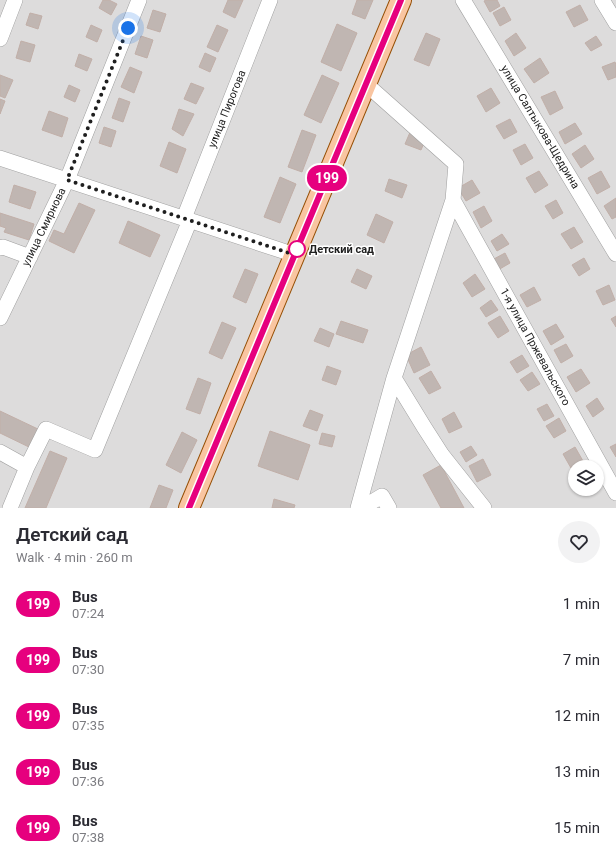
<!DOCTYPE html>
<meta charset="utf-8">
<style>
:root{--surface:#fff;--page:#f2f2f3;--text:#2b2b33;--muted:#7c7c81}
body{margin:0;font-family:Roboto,sans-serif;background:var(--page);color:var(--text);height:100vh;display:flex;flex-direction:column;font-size:15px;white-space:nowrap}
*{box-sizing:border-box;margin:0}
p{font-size:13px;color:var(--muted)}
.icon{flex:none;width:22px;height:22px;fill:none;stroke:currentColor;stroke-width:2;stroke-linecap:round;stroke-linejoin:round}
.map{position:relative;height:508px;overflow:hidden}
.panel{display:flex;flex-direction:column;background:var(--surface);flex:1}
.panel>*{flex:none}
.badge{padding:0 8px;border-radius:13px;font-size:14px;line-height:26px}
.tools{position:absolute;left:568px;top:460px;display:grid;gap:8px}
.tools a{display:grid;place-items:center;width:36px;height:36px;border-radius:50%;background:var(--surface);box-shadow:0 1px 3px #0004;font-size:20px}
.you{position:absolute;width:20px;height:20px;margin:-10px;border:3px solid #fff;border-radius:50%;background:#1a73e8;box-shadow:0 0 0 6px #1a73e833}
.map>.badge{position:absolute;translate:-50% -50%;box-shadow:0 0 0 2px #fff}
.round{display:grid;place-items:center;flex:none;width:42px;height:42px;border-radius:21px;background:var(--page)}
.summary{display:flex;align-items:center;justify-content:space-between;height:68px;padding:0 16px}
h1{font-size:19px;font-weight:600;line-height:30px}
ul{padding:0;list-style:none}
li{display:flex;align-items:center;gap:12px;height:56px;padding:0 16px}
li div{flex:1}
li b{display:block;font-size:15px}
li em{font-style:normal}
li .badge{min-width:44px;font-weight:700;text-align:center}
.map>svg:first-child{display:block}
.residential{fill:#dddcdc;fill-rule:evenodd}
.building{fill:#c0b6b2;stroke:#c1afa8}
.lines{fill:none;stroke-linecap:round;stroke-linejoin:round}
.minor-casing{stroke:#a0a0a0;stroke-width:16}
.major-casing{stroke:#954f05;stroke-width:22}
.minor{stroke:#fff;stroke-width:15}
.major{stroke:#f9c5a1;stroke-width:20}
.line-casing{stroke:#fff;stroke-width:9}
.line{stroke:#e6007e;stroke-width:6}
.walk{stroke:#1f1f1f;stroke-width:4;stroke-dasharray:0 7.2}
.stop-dot{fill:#fff;stroke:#e6007e;stroke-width:2}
.labels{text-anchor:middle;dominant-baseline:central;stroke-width:3;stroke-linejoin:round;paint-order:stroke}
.street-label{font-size:11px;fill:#1f1f1f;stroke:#fff}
.stop-label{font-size:11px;font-weight:bold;fill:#1f1f1f;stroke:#fff;text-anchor:start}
</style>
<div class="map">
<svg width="616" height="508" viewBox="0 0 616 508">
<rect width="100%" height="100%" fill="#efebe6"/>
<path class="residential" d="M 0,0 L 616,0 L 616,508 L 0,508 ZM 575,467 L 597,467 L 597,489 L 575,489 Z"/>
<path class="building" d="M 103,0 L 109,0 L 117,4 L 111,15 L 99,8 Z
M 228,0 L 243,0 L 235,18 L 223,12 Z
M 357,0 L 373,0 L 365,19 L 352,14 Z
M 486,0 L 497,0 L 500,6 L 490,12 L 484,1 Z
M 580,5 L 588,20 L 574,27 L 566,12 Z
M 504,7 L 511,20 L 500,26 L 493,13 Z
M 153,10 L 166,14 L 160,32 L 147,28 Z
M 30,13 L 42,16 L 38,29 L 26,25 Z
M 337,24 L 357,33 L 341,71 L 321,62 Z
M 91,25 L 102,30 L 97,42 L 86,37 Z
M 217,25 L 228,30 L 218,52 L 207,47 Z
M 426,33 L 440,39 L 429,66 L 414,60 Z
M 516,33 L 526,48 L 514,56 L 505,41 Z
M 141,36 L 153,40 L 147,58 L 135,54 Z
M 596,36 L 602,45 L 591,51 L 585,43 Z
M 21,41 L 35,45 L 30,62 L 16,58 Z
M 205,53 L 216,58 L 210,72 L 199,67 Z
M 79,54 L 92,59 L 87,71 L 75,66 Z
M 540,58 L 549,73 L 534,83 L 524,69 Z
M 615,62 L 616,65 L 616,77 L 608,80 L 602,67 Z
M 130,67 L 142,72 L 134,93 L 121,87 Z
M 0,75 L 13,80 L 5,98 L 0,96 Z
M 322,75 L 339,83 L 321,123 L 304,115 Z
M 191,83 L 204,88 L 196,104 L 184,99 Z
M 69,85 L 80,90 L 75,102 L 64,97 Z
M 491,88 L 500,103 L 486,112 L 477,96 Z
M 555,91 L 563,108 L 550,115 L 541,97 Z
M 119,98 L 130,102 L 123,122 L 112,118 Z
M 0,99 L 5,101 L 0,114 Z
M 179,109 L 194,114 L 183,136 L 172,129 Z
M 49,111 L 68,118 L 62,137 L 42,130 Z
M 510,119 L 517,132 L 504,139 L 496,126 Z
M 575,123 L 582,134 L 565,144 L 559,132 Z
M 104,127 L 116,131 L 111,147 L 99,143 Z
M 302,130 L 316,135 L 302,172 L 288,167 Z
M 411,130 L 427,136 L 421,150 L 405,144 Z
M 169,142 L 186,149 L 177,173 L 160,166 Z
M 525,144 L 533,158 L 521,165 L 513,150 Z
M 585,145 L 594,159 L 581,168 L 572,154 Z
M 539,171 L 548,185 L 535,193 L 526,178 Z
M 601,171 L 610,187 L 597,194 L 588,178 Z
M 280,177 L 296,184 L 280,223 L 264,217 Z
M 389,179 L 407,185 L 402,198 L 385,191 Z
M 472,180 L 480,193 L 466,201 L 458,188 Z
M 14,185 L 36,192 L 30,209 L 9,202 Z
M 616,198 L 616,217 L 612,219 L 604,206 Z
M 556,200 L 563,213 L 553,219 L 545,206 Z
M 79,203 L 95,210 L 74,253 L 49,241 L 54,230 L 64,234 Z
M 484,206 L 492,221 L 481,228 L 473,212 Z
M 0,213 L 34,224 L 29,240 L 4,232 L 6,228 L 0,226 Z
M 376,214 L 393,222 L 384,243 L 367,235 Z
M 128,221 L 160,235 L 150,257 L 119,243 Z
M 574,227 L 583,242 L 571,249 L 561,234 Z
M 502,234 L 509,244 L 497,251 L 491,241 Z
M 505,253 L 510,263 L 498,270 L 492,260 Z
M 584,258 L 590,269 L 579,276 L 572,265 Z
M 245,269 L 258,274 L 246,303 L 233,297 Z
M 357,269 L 372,276 L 366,289 L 351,282 Z
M 475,274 L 485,289 L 472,297 L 463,283 Z
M 609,285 L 615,300 L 603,305 L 596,291 Z
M 534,287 L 541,300 L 527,307 L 520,295 Z
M 491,300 L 498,310 L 486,317 L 480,308 Z
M 500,316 L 509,331 L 498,338 L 488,323 Z
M 616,316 L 616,327 L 611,319 Z
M 341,321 L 368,330 L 363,343 L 336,334 Z
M 222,322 L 236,328 L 222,359 L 209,353 Z
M 556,324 L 564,337 L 551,345 L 543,331 Z
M 320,328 L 334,334 L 329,347 L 314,341 Z
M 566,344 L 573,356 L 561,363 L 554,350 Z
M 421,347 L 430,365 L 414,373 L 406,355 Z
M 522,355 L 529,366 L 517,373 L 510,362 Z
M 327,366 L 341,371 L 336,385 L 322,380 Z
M 581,369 L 590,383 L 576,392 L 567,377 Z
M 431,371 L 441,388 L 429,394 L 419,378 Z
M 532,372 L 540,384 L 528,391 L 520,380 Z
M 198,378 L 211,383 L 200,414 L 186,409 Z
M 597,398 L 604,409 L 593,417 L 586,406 Z
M 547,404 L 554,416 L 544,421 L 537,409 Z
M 310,410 L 323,415 L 317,431 L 303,426 Z
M 0,411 L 40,430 L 31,448 L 0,433 Z
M 454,412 L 462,427 L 449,433 L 442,419 Z
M 559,418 L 566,431 L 554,438 L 546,426 Z
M 270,431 L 310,445 L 298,480 L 258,466 Z
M 182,432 L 197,440 L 181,473 L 166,465 Z
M 322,433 L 335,436 L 332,447 L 319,444 Z
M 616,444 L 616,457 L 610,447 Z
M 471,446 L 477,455 L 466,462 L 460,452 Z
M 575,447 L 583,461 L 571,468 L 563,454 Z
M 50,451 L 67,458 L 46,508 L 25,508 Z
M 483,459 L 491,475 L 477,482 L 469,466 Z
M 441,465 L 464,508 L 441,508 L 423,475 Z
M 159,485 L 173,490 L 166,508 L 150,508 Z
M 274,499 L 295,505 L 294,508 L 272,508 Z"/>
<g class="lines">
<g class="minor-casing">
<path id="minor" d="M 463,0 L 616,254
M 602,0 L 616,23
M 0,39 L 15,0
M 0,158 L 295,255
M 453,200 L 616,493
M 184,218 L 270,0
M 0,248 L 3,247 L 30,257
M 0,318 L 67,180 L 139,0
M 394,378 L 424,427 L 442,455 L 484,508
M 0,452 L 27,467 L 10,508
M 27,467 L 46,429 L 95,450 L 190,220
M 358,508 L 394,378 L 453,200 L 456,164 L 366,84
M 362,508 L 382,496 L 389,508"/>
</g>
<g class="major-casing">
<path id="major" d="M 189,508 L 401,0"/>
</g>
<use href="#minor" class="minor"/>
<use href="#major" class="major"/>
</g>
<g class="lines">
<g class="line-casing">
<path id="line" d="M 189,508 L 401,0"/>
</g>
<use href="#line" class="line"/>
<path class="walk" d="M 128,28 L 67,180 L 295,255 L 297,249"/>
</g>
<circle class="stop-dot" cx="297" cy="249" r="8"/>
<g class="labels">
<g class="street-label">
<text transform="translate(227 109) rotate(-68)">улица Пирогова</text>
<text transform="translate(540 127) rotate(59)">улица Салтыкова-Щедрина</text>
<text transform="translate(44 227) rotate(-64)">улица Смирнова</text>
<text transform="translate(535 347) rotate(61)">1-я улица Пржевальского</text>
</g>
<g class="stop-label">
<text x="309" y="249">Детский сад</text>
</g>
</g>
</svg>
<div class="tools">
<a><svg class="icon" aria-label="layers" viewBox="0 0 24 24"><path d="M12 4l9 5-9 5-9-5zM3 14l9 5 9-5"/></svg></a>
</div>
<div class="you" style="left:128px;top:28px"></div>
<b class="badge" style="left:327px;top:178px;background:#e6007e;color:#fff">199</b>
</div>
<section class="panel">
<div class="summary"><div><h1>Детский сад</h1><p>Walk · 4 min · 260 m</p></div><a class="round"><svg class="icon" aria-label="heart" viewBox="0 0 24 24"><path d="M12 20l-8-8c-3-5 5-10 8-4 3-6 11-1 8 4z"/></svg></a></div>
<ul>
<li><span class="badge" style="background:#e6007e;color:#fff">199</span><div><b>Bus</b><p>07:24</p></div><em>1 min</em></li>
<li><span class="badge" style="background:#e6007e;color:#fff">199</span><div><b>Bus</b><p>07:30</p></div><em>7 min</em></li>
<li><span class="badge" style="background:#e6007e;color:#fff">199</span><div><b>Bus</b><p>07:35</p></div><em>12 min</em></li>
<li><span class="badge" style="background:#e6007e;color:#fff">199</span><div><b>Bus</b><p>07:36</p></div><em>13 min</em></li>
<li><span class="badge" style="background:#e6007e;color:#fff">199</span><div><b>Bus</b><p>07:38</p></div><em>15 min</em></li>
</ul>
</section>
